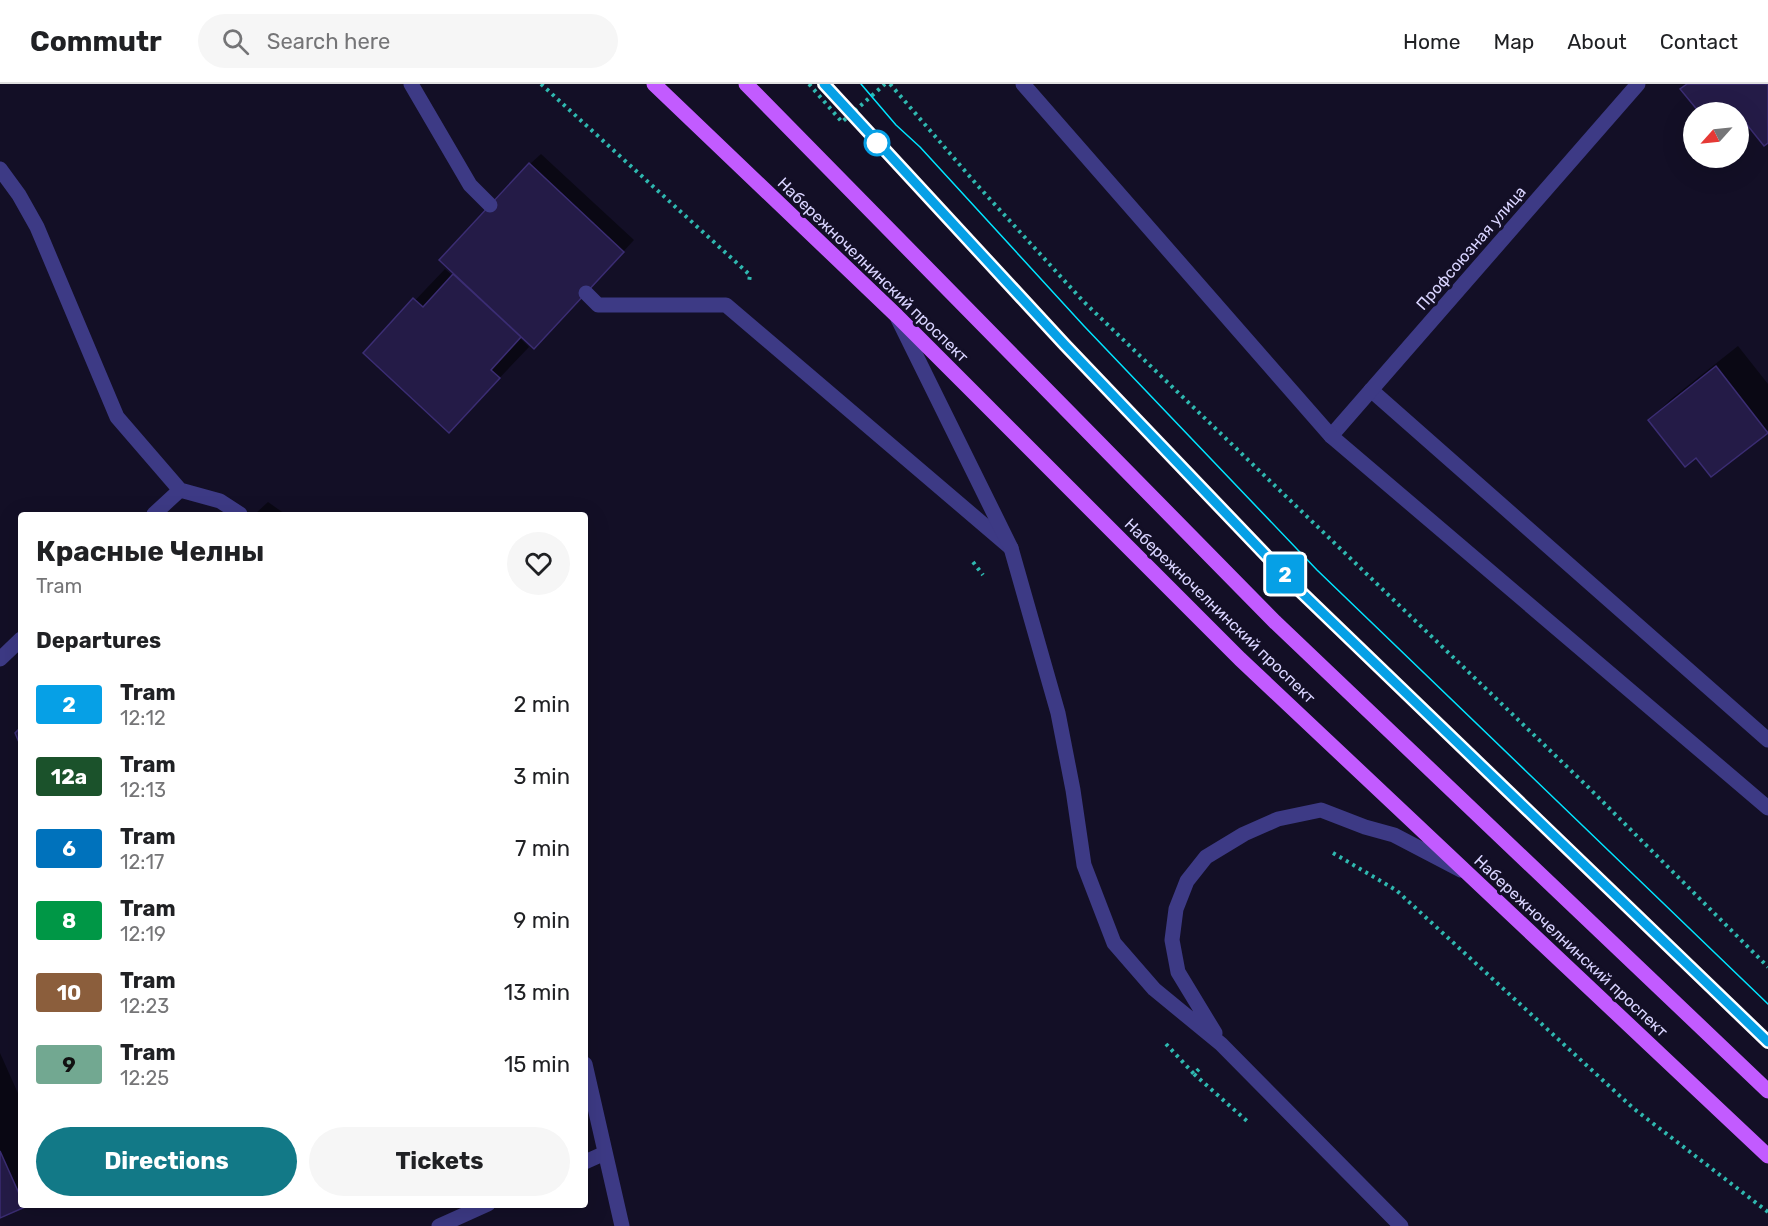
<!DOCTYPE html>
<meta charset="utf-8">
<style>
:root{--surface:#fff;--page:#f6f6f6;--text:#202124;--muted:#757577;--line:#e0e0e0;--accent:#127987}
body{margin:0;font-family:Rubik,sans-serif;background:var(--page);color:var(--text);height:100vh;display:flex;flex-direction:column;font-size:22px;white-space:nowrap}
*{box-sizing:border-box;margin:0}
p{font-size:20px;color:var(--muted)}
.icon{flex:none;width:33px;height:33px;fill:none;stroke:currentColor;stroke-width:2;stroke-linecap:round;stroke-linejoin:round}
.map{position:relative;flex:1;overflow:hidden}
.panel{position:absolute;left:18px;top:428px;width:570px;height:696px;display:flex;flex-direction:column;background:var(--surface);border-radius:6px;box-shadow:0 6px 24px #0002}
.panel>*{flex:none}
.badge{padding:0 12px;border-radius:4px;font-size:21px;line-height:39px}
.needle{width:39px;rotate:243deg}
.tools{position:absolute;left:1683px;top:18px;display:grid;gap:12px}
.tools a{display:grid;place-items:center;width:66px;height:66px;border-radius:50%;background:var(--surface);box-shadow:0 6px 24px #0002;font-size:30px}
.map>.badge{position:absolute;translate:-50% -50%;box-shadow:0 0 0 3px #fff}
h2{padding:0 18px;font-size:22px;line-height:54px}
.round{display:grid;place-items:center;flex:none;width:63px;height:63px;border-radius:32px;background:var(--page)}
.headline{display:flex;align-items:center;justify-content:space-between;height:102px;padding:0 18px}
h1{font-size:28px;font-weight:700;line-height:45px}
.cta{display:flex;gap:12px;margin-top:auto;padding:12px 18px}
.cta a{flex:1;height:69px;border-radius:36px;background:var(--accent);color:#fff;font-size:24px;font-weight:700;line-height:69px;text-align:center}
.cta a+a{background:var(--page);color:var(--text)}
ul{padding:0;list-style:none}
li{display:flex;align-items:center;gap:18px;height:72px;padding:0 18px}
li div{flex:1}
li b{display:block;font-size:22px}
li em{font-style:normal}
li .badge{min-width:66px;font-weight:700;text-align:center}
header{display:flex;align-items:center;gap:36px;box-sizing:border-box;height:84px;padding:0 30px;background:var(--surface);border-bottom:2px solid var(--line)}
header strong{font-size:28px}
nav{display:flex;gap:33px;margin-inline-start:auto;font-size:21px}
.search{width:420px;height:54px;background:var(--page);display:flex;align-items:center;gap:15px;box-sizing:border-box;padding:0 21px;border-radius:33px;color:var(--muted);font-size:22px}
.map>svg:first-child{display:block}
.shadow{fill:#0007}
.building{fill:#241b47;stroke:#3b2d73;stroke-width:1.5}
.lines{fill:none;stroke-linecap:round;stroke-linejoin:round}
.path{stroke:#2fb8b0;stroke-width:4;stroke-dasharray:3 4.5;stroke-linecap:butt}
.service{stroke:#3d3a85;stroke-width:15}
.minor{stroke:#3d3a85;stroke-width:15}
.tertiary{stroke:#3d3a85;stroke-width:15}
.primary{stroke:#c25bff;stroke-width:15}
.tram{stroke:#00e5ff;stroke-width:1.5}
.line-casing{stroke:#fff;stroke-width:14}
.line{stroke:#06a0e6;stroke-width:9}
.stop-dot{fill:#fff;stroke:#06a0e6;stroke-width:3}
.labels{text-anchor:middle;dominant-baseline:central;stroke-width:6;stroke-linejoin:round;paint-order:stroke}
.street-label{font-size:16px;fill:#d9d4ff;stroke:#130f26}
</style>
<header>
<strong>Commutr</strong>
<div class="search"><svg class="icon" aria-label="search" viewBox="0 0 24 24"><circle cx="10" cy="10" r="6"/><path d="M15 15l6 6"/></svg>Search here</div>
<nav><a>Home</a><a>Map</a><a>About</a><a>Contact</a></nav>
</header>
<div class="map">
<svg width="1768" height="1142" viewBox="0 0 1768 1142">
<rect width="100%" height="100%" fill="#130f26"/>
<path class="shadow" d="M 1688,0 L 1768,0 L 1768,57 L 1738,28 L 1700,28 L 1682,5 Z
M 541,70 L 634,156 L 545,252 L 520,250 L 518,252 L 529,263 L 449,347 L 365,269 L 445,185 L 453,192 L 455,190 L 530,80 Z
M 1738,262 L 1768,300 L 1768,346 L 1712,391 L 1697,372 L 1650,336 L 1671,315 Z
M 268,418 L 285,430 L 255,430 Z
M 0,969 L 21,1016 L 21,1120 L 25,1120 L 0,1132 Z"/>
<path class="building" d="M 1687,0 L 1768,0 L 1768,59 L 1764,62 L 1744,37 L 1738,41 L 1738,28 L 1699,28 L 1680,5 Z
M 529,79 L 624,168 L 534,265 L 439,176 Z
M 453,190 L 521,253 L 491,286 L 500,294 L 449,349 L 363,269 L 413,214 L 423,223 Z
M 1716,282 L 1768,349 L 1711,393 L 1696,374 L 1685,383 L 1648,336 Z
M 21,643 L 21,663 L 15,649 Z
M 0,1067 L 21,1114 L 21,1120 L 25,1123 L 0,1134 Z"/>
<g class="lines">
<path class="path" d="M 541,0 L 750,191 L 749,198
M 809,0 L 842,38 L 885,0
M 890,0 L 978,102 L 1083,217 L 1588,703 L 1768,883
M 973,478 L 983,491
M 1333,769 L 1396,806 L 1633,1024 L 1768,1128
M 1166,960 L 1194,990 L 1200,984
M 1194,990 L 1248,1038"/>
<path class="service" d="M 411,0 L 470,101 L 490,121
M 0,85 L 19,111 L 37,143 L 117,333 L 180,406 L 220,417 L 240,430
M 586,209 L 598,221 L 726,221 L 1011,464
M 1371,306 L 1768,656
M 154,430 L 180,406
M 0,575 L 21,555
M 585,980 L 622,1142
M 585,1078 L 605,1069
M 439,1142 L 488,1120"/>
<path class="minor" d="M 1331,352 L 1638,0"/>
<path class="tertiary" d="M 1023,0 L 1331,352 L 1768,724
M 898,235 L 1011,464 L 1058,629 L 1073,706 L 1084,781 L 1114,859 L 1154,905 L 1221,960 L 1401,1142
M 1215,949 L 1178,888 L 1172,856 L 1176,825 L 1187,797 L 1206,773 L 1244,750 L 1278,735 L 1321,726 L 1365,743 L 1394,751 L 1461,786"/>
<path class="primary" d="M 654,0 L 897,232 L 1240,575 L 1768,1072
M 746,0 L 1275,538 L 1768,1007"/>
<path class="tram" d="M 824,0 L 1065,261 L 1301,507 L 1768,958
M 861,0 L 896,41 L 920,63 L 1084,242 L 1317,486 L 1768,920"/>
</g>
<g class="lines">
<g class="line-casing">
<path id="line" d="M 824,0 L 1065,261 L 1300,507 L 1768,958"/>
</g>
<use href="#line" class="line"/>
</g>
<circle class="stop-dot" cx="877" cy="59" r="12"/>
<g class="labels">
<g class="street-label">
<text transform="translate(1471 164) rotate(-49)">Профсоюзная улица</text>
<text transform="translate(873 186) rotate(44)">Набережночелнинский проспект</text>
<text transform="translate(1220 527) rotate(44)">Набережночелнинский проспект</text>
<text transform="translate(1571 862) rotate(43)">Набережночелнинский проспект</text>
</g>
</g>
</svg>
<div class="tools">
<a><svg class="needle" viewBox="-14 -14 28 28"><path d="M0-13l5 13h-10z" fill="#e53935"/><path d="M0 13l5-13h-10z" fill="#757577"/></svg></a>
</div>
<b class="badge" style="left:1285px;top:490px;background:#06a0e6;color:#fff">2</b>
<section class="panel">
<div class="headline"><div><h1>Красные Челны</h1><p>Tram</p></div><a class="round"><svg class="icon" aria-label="heart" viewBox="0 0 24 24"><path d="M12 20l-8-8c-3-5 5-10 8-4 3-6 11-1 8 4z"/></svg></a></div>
<h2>Departures</h2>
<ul>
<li><span class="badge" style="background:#06a0e6;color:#fff">2</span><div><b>Tram</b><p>12:12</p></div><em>2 min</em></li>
<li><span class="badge" style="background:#1b522b;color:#fff">12а</span><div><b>Tram</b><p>12:13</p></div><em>3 min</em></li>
<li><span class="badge" style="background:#0072bc;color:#fff">6</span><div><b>Tram</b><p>12:17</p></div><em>7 min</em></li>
<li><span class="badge" style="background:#009746;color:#fff">8</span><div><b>Tram</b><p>12:19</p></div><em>9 min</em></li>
<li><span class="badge" style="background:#8b5e3c;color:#fff">10</span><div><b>Tram</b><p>12:23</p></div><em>13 min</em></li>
<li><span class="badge" style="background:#72a891;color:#111">9</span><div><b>Tram</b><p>12:25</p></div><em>15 min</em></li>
</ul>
<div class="cta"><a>Directions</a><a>Tickets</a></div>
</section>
</div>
